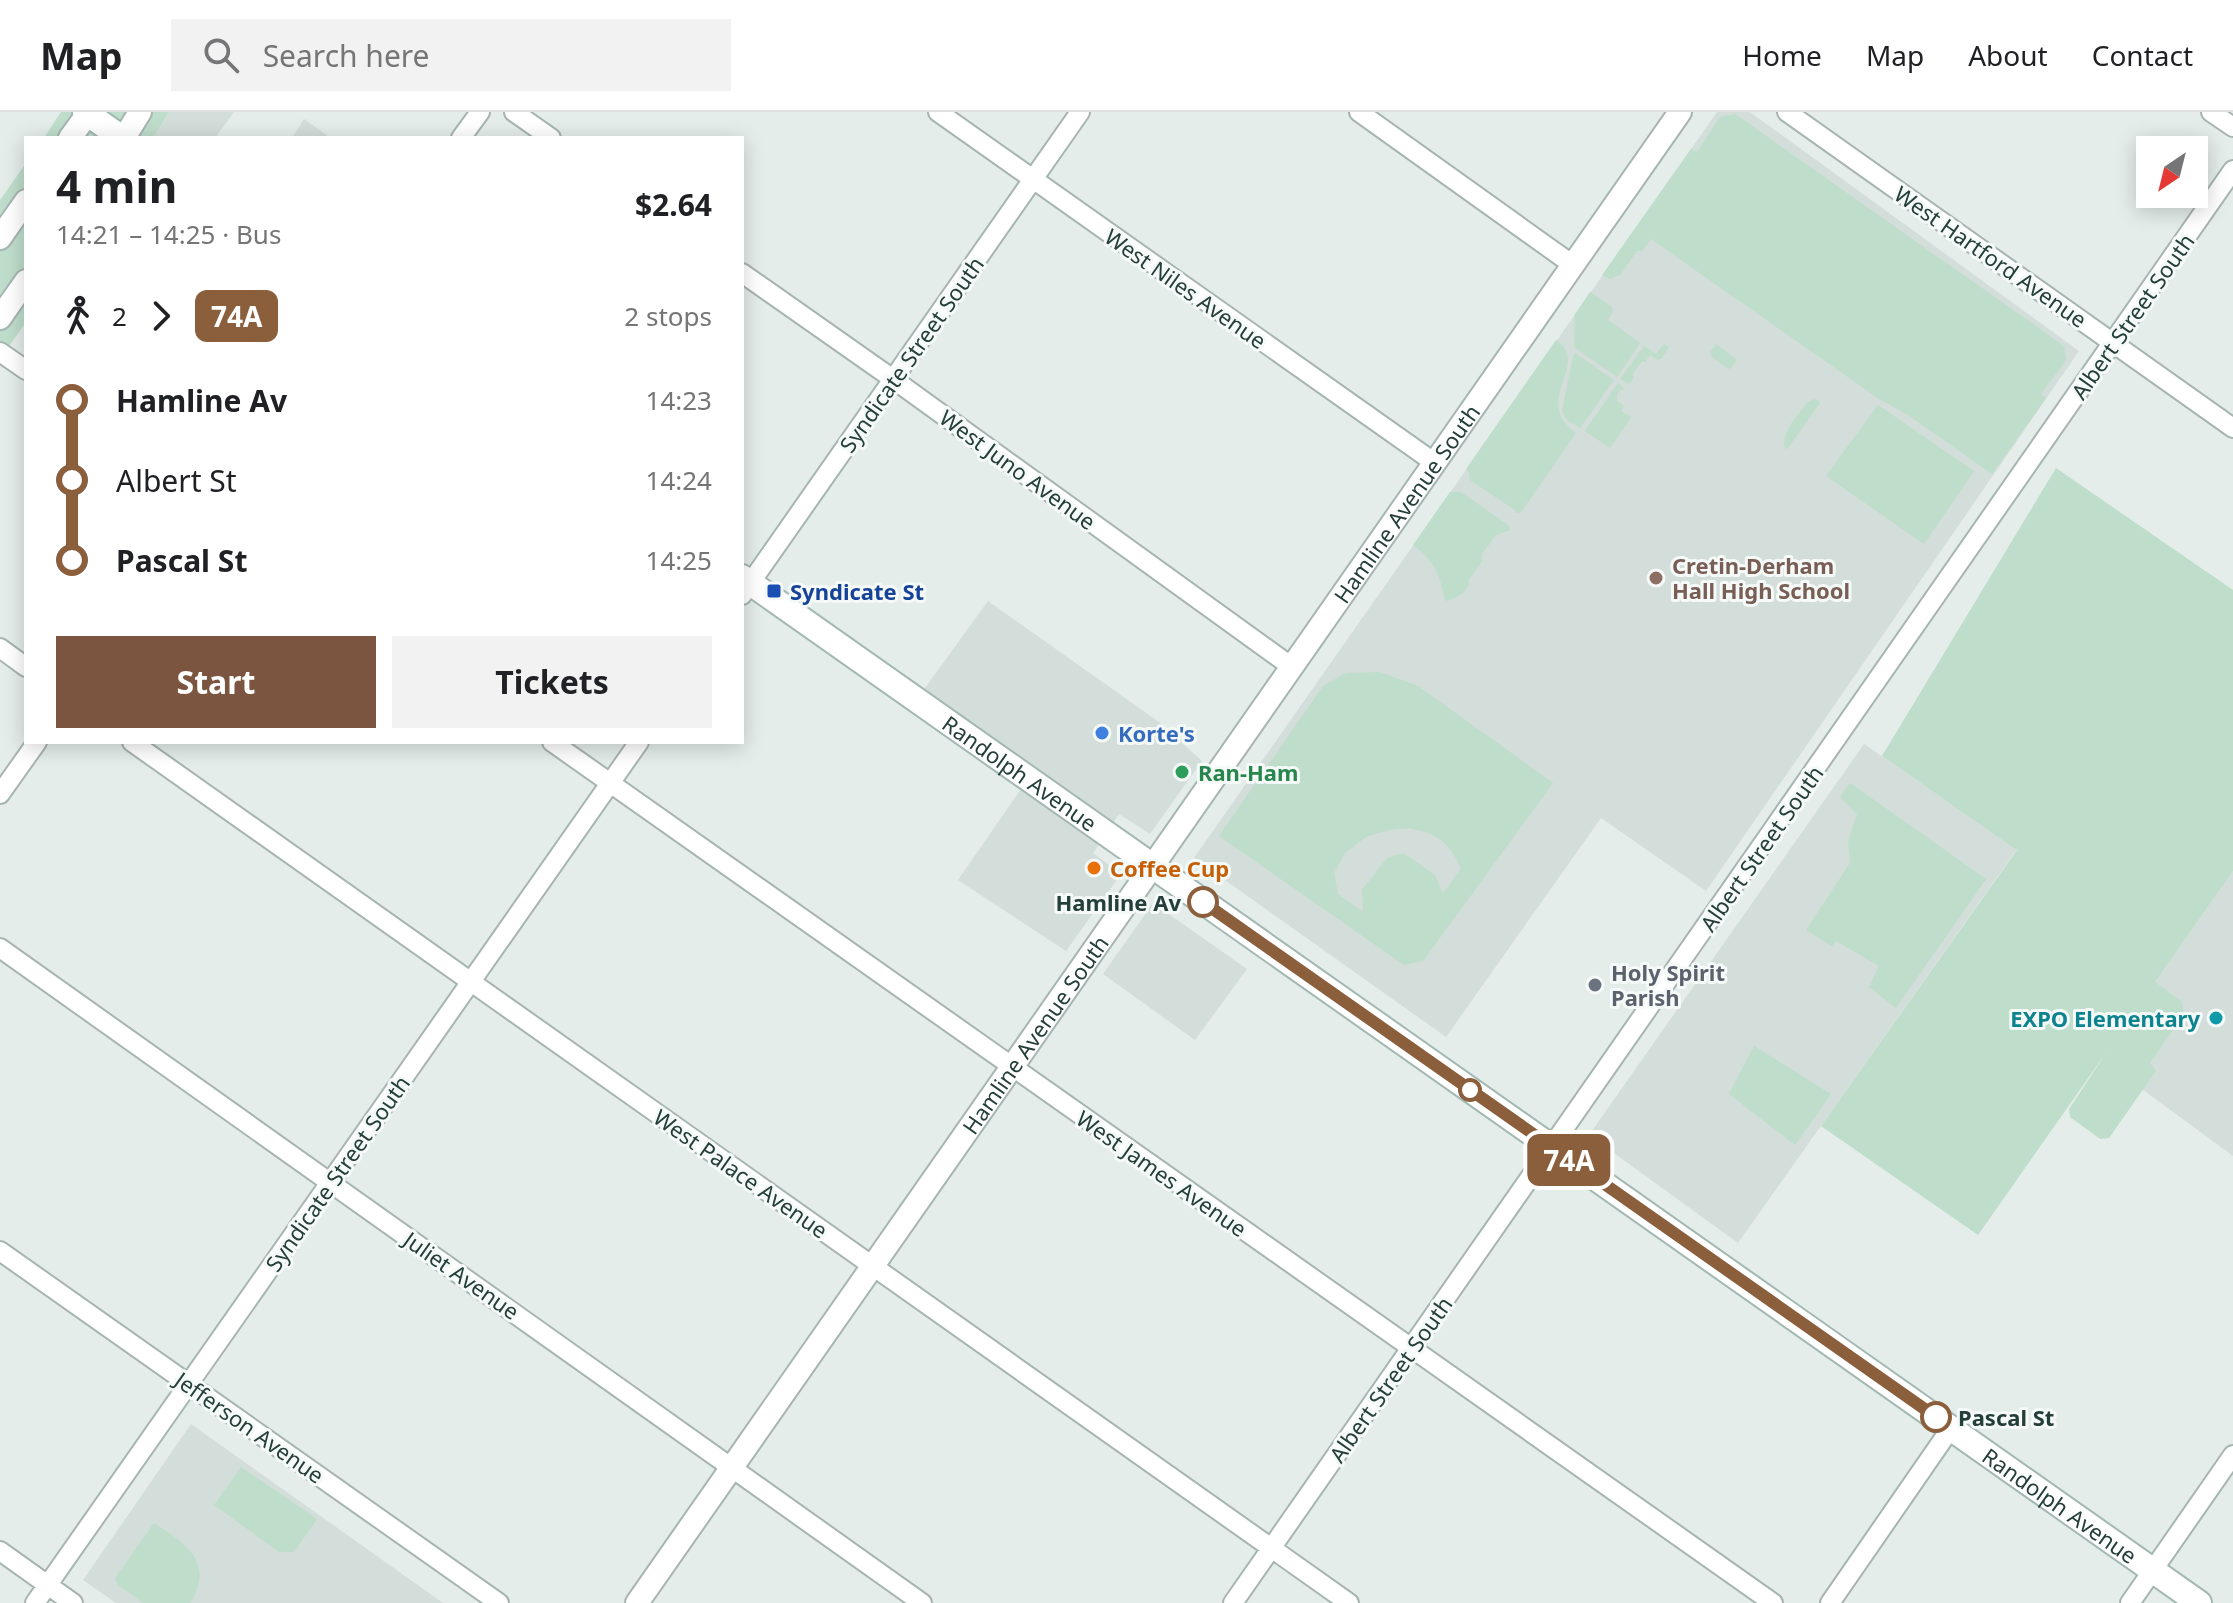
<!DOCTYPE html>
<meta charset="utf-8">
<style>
:root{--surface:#fff;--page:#f2f2f2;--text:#202124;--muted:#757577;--line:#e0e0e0;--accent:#7c5541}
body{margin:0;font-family:"Noto Sans",sans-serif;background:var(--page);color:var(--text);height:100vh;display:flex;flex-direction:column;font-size:30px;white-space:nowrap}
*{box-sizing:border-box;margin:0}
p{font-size:26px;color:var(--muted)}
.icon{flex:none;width:44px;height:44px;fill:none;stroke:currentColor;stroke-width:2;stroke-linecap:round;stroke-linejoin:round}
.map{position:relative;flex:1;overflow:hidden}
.sheet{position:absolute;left:24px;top:24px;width:720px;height:608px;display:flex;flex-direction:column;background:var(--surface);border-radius:0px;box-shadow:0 4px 20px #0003}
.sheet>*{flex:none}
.badge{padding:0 16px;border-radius:12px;font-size:28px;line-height:52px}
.needle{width:52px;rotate:215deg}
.fabs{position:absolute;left:2136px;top:24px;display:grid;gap:16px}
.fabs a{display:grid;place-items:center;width:72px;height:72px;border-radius:0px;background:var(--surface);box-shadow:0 4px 20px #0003;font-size:40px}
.map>.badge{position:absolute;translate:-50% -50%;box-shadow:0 0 0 4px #fff}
.legs{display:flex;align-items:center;gap:12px;height:88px;padding:0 32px;font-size:26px}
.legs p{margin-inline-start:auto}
.headline{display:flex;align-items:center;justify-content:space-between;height:136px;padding:0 32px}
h1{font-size:44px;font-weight:700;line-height:60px}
.button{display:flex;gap:16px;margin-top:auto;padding:16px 32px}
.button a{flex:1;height:92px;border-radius:0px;background:var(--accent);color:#fff;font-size:32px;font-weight:700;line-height:92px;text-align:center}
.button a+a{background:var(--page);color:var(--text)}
ul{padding:0 32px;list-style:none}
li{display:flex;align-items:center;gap:28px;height:80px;font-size:30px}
li i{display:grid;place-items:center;width:12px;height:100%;margin:0 10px;background:currentColor}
li i::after{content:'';width:20px;height:20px;margin:-10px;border:6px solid;border-radius:50%;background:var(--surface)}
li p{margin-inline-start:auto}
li:first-child i{background:linear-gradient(#0000 50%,currentColor 0)}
li:last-child i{background:linear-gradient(currentColor 50%,#0000 0)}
header{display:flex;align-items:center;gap:48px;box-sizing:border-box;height:112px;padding:0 40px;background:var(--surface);border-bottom:2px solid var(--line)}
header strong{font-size:38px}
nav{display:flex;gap:44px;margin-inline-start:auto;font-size:28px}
.search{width:560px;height:72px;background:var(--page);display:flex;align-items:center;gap:20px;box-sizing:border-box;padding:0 28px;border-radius:0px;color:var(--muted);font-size:30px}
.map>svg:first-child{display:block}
.built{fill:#d3ddd9}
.green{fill:#beddca;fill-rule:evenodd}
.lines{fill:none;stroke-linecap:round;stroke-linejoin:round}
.minor-casing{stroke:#a7b5b2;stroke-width:22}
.tertiary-casing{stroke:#a7b5b2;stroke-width:26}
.secondary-casing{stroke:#a3b8b3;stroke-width:28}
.minor{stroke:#fff;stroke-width:18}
.tertiary{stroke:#fff;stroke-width:22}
.secondary{stroke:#fff;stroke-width:24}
.line-1-casing{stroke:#fff;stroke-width:18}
.line-1{stroke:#8b5e3c;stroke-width:12}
.education-dot{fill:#8d6e63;stroke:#f5faf8;stroke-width:3}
.transit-dot{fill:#1a4fb4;stroke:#f5faf8;stroke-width:3}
.shop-dot{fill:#3f7fe0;stroke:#f5faf8;stroke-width:3}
.leisure-dot{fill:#2e9e5b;stroke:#f5faf8;stroke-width:3}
.food-dot{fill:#e8710a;stroke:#f5faf8;stroke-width:3}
.stop-1-dot{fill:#fff;stroke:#8b5e3c;stroke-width:4}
.worship-dot{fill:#6b7280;stroke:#f5faf8;stroke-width:3}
.culture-dot{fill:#0f9aa8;stroke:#f5faf8;stroke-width:3}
.labels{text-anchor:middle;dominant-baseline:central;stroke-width:6;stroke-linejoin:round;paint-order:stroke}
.street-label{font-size:22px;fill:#243e3a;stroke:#f5faf8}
.education-label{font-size:22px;font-weight:bold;fill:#785e54;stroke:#f5faf8;text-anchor:start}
.transit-label{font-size:22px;font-weight:bold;fill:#164399;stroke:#f5faf8;text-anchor:start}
.shop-label{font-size:22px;font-weight:bold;fill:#366cbe;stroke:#f5faf8;text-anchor:start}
.leisure-label{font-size:22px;font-weight:bold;fill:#27864d;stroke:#f5faf8;text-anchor:start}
.food-label{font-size:22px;font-weight:bold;fill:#c56008;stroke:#f5faf8;text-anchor:start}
.stop-label{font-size:22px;font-weight:bold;fill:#243e3a;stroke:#f5faf8;text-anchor:end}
.worship-label{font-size:22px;font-weight:bold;fill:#5b616d;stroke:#f5faf8;text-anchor:start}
.culture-label{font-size:22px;font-weight:bold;fill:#0d838f;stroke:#f5faf8;text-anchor:end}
</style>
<header>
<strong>Map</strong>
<div class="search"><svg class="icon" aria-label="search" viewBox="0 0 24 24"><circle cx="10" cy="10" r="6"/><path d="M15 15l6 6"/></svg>Search here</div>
<nav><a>Home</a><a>Map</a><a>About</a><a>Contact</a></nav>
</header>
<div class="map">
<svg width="2233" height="1491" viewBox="0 0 2233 1491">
<rect width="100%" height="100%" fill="#e4edea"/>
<path class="built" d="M 169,0 L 234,0 L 215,26 L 153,26 Z
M 1717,0 L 1750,0 L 2079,239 L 1706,779 L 1601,706 L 1446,925 L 1194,746 Z
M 304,7 L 327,23 L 325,26 L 292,26 Z
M 988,489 L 1159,610 L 1202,649 L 1150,722 L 1119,702 L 1093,741 L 1121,762 L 1066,839 L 958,768 L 1030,664 L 917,587 Z
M 1864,632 L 2017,737 L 1738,1131 L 1589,1023 Z
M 2233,759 L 2233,1044 L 2101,947 Z
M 1153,791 L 1247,857 L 1195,928 L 1103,862 Z
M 191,1312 L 443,1491 L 116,1491 L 83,1468 Z"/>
<path class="green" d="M 61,0 L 169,0 L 153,26 L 44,26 Z
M 1735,2 L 2064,234 L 2066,248 L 2041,282 L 2046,286 L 1992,362 L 1908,303 L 1879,287 L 1651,127 L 1642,139 L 1637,139 L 1620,163 L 1610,167 L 1602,163 L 1691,37 L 1697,40 L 1720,5 Z
M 26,51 L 26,210 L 0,247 L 0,88 Z
M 1590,180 L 1612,195 L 1613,199 L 1608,208 L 1640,231 L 1617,265 L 1574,235 L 1575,202 Z
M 1556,228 C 1592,252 1530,289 1576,321 L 1521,400 L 1516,401 L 1515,398 L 1470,368 L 1469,360 L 1466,357 Z
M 1664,232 L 1669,235 L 1662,246 L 1658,248 L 1650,243 L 1645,250 L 1642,249 L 1632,263 L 1634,265 L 1629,272 L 1620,267 L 1644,234 L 1656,242 Z
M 1716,232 L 1737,248 L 1731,256 L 1728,257 L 1711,244 L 1710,240 Z
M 1575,241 L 1614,268 L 1580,316 L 1567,308 L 1562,299 L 1573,244 Z
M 1618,271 L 1625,277 L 1620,278 L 1617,283 L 1617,289 L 1624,294 L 1621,299 L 1631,305 L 1610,336 L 1585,319 Z
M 1814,287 L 1819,289 L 1820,291 L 1788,336 L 1785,337 C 1781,319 1798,303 1808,290 Z
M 1878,293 L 1974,359 L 1924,432 L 1826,364 Z
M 2056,356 L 2233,478 L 2233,759 L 2155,870 L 2181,889 L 2184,902 L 2150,951 L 2156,959 L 2109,1026 L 2100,1027 L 2070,1005 L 2069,997 L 2110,935 L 1978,1123 L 1821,1014 L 2017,738 L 1882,644 Z
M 1450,380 L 1461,380 L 1508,413 L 1510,418 L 1496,423 L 1482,442 L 1482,449 L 1468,469 L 1469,473 L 1462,482 L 1448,489 L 1445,488 C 1441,464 1433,447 1413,433 Z
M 1380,560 L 1418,574 L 1553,671 L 1423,849 L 1404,853 L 1219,724 L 1323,574 L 1346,561 ZM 1407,716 C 1437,721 1447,728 1461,756 L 1443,782 L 1435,763 L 1403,741 L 1387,746 L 1362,778 L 1363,800 L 1338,782 L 1334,761 L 1345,741 L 1366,725 L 1389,718 Z
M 1850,671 L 1986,767 L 1896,896 L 1869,875 L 1879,854 L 1836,829 L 1832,834 L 1806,818 L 1850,751 L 1848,729 L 1857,702 L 1840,685 Z
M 1754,934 L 1831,982 L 1795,1033 L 1729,982 Z
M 241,1355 L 317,1407 L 294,1440 L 279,1440 L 214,1393 Z
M 154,1411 C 185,1431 216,1451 190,1491 L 143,1491 L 118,1473 L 115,1466 Z"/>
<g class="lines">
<g class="minor-casing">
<path id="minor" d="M 514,0 L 551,26
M 938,0 L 1435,351
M 1359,0 L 1573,153
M 1787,0 L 2233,316
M 2211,0 L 2233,15
M 461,26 L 480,0
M 742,161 L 893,267 L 1292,555
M 0,240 L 26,258
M 742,483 L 1080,0
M 0,536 L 26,555
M 132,630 L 1349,1491
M 552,630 L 1773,1491
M 0,682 L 37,630
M 0,836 L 922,1491
M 0,1139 L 499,1491
M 0,1439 L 73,1491
M 35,1491 L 639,630
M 1233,1491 L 2233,58
M 1830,1491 L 1951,1316
M 2130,1491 L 2233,1343"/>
</g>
<g class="tertiary-casing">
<g id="tertiary">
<path d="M 70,26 L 89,0"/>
<path d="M 124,26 L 140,0"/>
<path d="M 0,126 L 26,89"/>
<path d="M 0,206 L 26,169"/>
<path id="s1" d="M 637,1491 L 1680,0"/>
</g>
</g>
<g class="secondary-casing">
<g id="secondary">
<path d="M 85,0 L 122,26"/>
<path id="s2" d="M 742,465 L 2199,1491"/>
</g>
</g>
<use href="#minor" class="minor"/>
<use href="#tertiary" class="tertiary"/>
<use href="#secondary" class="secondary"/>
</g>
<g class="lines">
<g class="line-1-casing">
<path id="line-1" d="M 1203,790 L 1936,1305"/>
</g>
<use href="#line-1" class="line-1"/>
</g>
<circle class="education-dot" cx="1656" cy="466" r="8"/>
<rect class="transit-dot" x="766" y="471" width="16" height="16" rx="4"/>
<circle class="shop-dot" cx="1102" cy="621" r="8"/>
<circle class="leisure-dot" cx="1182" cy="660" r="8"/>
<circle class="food-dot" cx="1094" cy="756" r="8"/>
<g class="stop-1-dot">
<circle cx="1203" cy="790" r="14"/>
<circle cx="1470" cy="978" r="10"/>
<circle cx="1936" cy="1305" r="14"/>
</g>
<circle class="worship-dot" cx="1595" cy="873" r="8"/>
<circle class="culture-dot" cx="2216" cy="906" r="8"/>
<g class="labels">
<g class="street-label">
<text transform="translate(1991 144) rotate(35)">West Hartford Avenue</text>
<text transform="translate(1186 176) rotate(35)">West Niles Avenue</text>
<text transform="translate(2132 204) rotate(-55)">Albert Street South</text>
<text transform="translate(911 242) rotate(-55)">Syndicate Street South</text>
<text transform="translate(1018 357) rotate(36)">West Juno Avenue</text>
<text stroke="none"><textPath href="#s1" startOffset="1342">Hamline Avenue South</textPath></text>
<text stroke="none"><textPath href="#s2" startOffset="340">Randolph Avenue</textPath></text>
<text transform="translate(1761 736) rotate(-55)">Albert Street South</text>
<text stroke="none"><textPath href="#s1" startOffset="694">Hamline Avenue South</textPath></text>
<text transform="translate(337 1061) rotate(-55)">Syndicate Street South</text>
<text transform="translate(741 1061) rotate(35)">West Palace Avenue</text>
<text transform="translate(1162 1061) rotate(35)">West James Avenue</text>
<text transform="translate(462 1163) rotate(35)">Juliet Avenue</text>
<text transform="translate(1390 1267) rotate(-55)">Albert Street South</text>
<text transform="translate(250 1315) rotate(35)">Jefferson Avenue</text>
<text stroke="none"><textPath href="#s2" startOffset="1612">Randolph Avenue</textPath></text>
</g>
<g class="education-label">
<text x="1672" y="453">Cretin-Derham<tspan x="1672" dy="25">Hall High School</tspan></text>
</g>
<g class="transit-label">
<text x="790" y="479">Syndicate St</text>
</g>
<g class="shop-label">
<text x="1118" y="621">Korte's</text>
</g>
<g class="leisure-label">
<text x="1198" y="660">Ran-Ham</text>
</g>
<g class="food-label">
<text x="1110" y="756">Coffee Cup</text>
</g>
<g class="stop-label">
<text x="1181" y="790">Hamline Av</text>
<text x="1958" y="1305" text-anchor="start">Pascal St</text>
</g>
<g class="worship-label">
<text x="1611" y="860">Holy Spirit<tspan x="1611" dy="25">Parish</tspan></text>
</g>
<g class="culture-label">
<text x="2200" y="906">EXPO Elementary</text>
</g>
</g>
</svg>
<div class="fabs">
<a><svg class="needle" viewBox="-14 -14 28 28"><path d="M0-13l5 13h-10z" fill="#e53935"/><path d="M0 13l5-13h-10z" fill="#757577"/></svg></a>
</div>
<b class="badge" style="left:1569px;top:1048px;background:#8b5e3c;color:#fff">74A</b>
<section class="sheet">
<div class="headline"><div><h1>4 min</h1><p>14:21 – 14:25 · Bus</p></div><b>$2.64</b></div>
<div class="legs"><svg class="icon" aria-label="walk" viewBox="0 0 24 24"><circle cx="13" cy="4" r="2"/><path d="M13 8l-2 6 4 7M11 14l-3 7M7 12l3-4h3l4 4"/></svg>2<svg class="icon" aria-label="forward" viewBox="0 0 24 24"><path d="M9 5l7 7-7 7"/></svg><b class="badge" style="background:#8b5e3c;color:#fff">74A</b><p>2 stops</p></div>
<ul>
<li><i style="color:#8b5e3c"></i><b>Hamline Av</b><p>14:23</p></li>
<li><i style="color:#8b5e3c"></i><span>Albert St</span><p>14:24</p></li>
<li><i style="color:#8b5e3c"></i><b>Pascal St</b><p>14:25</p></li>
</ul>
<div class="button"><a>Start</a><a>Tickets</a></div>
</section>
</div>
